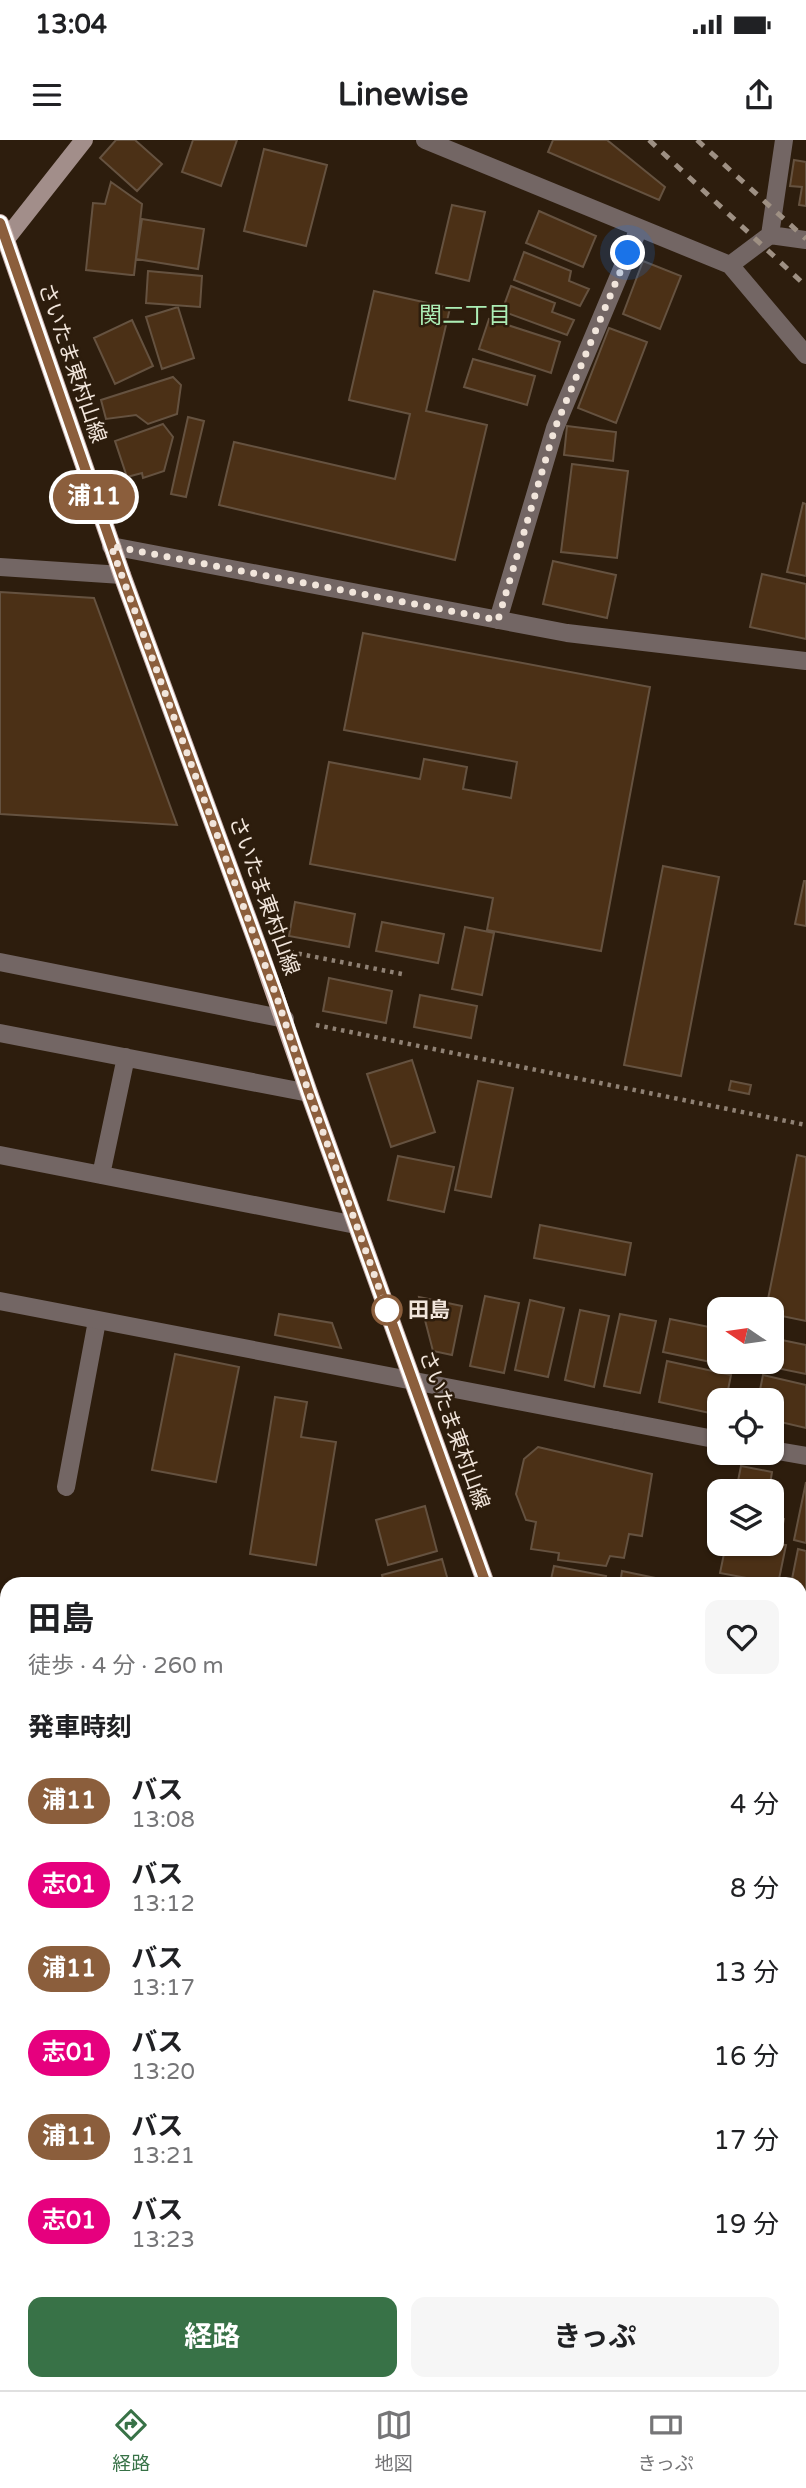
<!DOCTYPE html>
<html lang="ja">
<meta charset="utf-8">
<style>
:root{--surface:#fff;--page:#f6f6f6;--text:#202124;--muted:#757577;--line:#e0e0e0;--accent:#387247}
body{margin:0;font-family:"Varela Round","Noto Sans JP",sans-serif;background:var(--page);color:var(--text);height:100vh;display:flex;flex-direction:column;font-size:26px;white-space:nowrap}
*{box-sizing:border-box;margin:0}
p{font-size:23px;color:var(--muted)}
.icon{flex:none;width:38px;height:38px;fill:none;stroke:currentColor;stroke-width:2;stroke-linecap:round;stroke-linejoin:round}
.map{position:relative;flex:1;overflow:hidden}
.drawer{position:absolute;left:0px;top:1437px;width:807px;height:814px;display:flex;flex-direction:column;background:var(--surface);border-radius:21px 21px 0 0;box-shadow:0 2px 5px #0004}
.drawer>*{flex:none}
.badge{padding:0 14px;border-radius:23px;font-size:24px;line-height:46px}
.needle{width:46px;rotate:283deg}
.controls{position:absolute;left:707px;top:1157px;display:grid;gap:14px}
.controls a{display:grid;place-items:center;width:77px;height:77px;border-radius:14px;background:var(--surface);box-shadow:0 2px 5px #0004;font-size:35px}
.you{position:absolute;width:35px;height:35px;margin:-18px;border:5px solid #fff;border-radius:50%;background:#1a73e8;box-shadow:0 0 0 10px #1a73e833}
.map>.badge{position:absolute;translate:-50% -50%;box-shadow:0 0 0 4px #fff}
h2{padding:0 28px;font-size:26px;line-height:63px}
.round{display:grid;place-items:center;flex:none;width:74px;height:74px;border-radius:14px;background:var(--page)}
.headline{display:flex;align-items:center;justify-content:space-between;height:119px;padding:0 28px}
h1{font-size:33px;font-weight:700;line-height:52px}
.cta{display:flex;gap:14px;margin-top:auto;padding:14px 28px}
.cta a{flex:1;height:80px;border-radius:14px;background:var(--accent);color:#fff;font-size:28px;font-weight:700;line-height:80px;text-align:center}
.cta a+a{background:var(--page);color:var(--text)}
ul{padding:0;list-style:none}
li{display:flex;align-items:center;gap:21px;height:84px;padding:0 28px}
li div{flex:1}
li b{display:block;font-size:26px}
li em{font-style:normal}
li .badge{min-width:77px;font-weight:700;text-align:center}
.status{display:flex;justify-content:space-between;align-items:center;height:49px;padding:0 35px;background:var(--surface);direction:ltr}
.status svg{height:19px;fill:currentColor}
header{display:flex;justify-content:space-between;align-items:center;height:91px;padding:0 28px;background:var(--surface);font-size:32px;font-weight:700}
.dock{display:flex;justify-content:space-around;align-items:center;height:98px;border-top:2px solid var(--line);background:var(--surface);font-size:19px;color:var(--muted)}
.dock a{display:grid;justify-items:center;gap:4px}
.dock .current{color:var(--accent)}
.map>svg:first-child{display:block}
.green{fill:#2e3f2d}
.building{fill:#4b3016;stroke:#655240;stroke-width:2}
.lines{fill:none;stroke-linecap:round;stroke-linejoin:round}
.path{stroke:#908275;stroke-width:4.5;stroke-dasharray:3.5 5;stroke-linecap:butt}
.lane{stroke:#736664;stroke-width:18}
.street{stroke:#736664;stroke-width:18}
.secondary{stroke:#a28e8a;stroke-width:18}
.primary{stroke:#c7ada7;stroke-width:18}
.rail{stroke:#9e9083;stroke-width:5;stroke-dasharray:9 9;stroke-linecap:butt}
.line-casing{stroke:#fff;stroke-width:16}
.line{stroke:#8b5e3c;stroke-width:10}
.walk{stroke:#f1e5db;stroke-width:7;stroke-dasharray:0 12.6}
.stop-dot{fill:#fff;stroke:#8b5e3c;stroke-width:3.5}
.labels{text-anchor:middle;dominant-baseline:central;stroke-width:5;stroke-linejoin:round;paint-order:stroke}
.street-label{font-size:21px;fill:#f1e5db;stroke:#2d1d0d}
.stop-label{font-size:21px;font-weight:bold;fill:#f1e5db;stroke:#2d1d0d;text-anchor:start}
.neighbourhood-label{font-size:23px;fill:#acedb5;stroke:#2d1d0d}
</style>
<div class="status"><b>13:04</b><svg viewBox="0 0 49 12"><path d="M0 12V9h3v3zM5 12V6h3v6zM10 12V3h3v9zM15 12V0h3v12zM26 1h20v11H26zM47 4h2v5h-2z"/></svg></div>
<header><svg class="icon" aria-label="menu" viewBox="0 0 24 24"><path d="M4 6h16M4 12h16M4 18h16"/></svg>Linewise<svg class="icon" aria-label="share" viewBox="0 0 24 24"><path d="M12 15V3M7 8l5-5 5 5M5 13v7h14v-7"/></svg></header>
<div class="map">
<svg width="806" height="2250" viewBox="0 0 806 2250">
<rect width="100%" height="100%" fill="#2d1d0d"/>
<path class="green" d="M 0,1526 L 7,1537 L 7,1622 L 5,1630 L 0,1632 Z"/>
<path class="building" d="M 116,0 L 135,0 L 162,24 L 137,51 L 100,18 Z
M 193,0 L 237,0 L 221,46 L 182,32 Z
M 553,0 L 607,0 L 665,47 L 659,60 L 548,12 Z
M 264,9 L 327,25 L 306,106 L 244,91 Z
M 794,20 L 806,22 L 806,66 L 799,65 L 802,47 L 790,46 Z
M 111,42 L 142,64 L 134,135 L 131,135 L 86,130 L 93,63 L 105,64 Z
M 452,65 L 485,72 L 469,141 L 436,133 Z
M 539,71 L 596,96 L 583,127 L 526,103 Z
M 142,79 L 204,89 L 198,129 L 136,119 Z
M 524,112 L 571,131 L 569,141 L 589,149 L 580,166 L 514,140 Z
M 643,121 L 681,136 L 660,189 L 623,174 Z
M 148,131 L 202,136 L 200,167 L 146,163 Z
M 511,146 L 555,163 L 552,172 L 574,180 L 567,195 L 502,171 Z
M 374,151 L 450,168 L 426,271 L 487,285 L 455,420 L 219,365 L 234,302 L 395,339 L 410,274 L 349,260 Z
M 178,167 L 194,218 L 162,229 L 146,177 Z
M 489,179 L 560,202 L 551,233 L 479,209 Z
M 132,180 L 153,226 L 115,244 L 94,198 Z
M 609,188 L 647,202 L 616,283 L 578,268 Z
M 473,219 L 535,236 L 527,265 L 464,247 Z
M 173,237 L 181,245 L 177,274 L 148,284 L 136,275 L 106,279 L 101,260 Z
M 188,277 L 204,281 L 186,357 L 171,354 Z
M 163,284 L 173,297 L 164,331 L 143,338 L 142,333 L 127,337 L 115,301 Z
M 567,286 L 616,292 L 613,321 L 564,315 Z
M 572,324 L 628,331 L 617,418 L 561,412 Z
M 803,363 L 806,364 L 806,436 L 787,432 Z
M 553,421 L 616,435 L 607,478 L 543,464 Z
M 762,434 L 806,444 L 806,499 L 750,487 Z
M 0,452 L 94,458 L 177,685 L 0,674 Z
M 363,493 L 650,547 L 601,811 L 487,790 L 493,758 L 310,724 L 329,622 L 420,639 L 424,619 L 467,627 L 463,649 L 511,658 L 517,622 L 344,590 Z
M 663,726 L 719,737 L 681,936 L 624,925 Z
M 804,741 L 806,741 L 806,786 L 795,784 Z
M 295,762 L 355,774 L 349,807 L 289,796 Z
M 382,782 L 444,794 L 438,823 L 376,811 Z
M 465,787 L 494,793 L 482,855 L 452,849 Z
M 329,838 L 392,851 L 386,883 L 323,871 Z
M 420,855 L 477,866 L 471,898 L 414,887 Z
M 412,920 L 435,992 L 391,1007 L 367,934 Z
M 478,941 L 513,948 L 491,1057 L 455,1050 Z
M 731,941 L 751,945 L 749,954 L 729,950 Z
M 797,1015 L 806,1017 L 806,1181 L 772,1174 L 772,1169 L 766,1169 Z
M 398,1016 L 454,1027 L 444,1072 L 388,1060 Z
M 540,1085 L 631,1103 L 625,1135 L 534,1118 Z
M 485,1156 L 519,1163 L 504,1233 L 470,1226 Z
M 419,1157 L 462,1166 L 452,1215 L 433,1211 Z
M 530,1160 L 564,1168 L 548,1237 L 515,1230 Z
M 580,1170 L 609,1176 L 594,1247 L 565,1240 Z
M 279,1174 L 332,1183 L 341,1208 L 275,1195 Z
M 620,1174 L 656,1181 L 640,1253 L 604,1246 Z
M 670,1179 L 719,1189 L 720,1224 L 663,1212 Z
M 772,1198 L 806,1205 L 806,1234 L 747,1222 L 772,1222 Z
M 175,1214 L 239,1227 L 216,1342 L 152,1330 Z
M 667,1221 L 731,1235 L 726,1260 L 719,1260 L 719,1275 L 659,1262 Z
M 763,1235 L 806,1245 L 806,1288 L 772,1280 L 772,1260 L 758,1260 Z
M 275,1257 L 307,1262 L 301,1297 L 336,1302 L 316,1425 L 250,1414 Z
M 538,1307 L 652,1334 L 642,1396 L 629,1394 L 624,1418 L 610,1416 L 606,1426 L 558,1420 L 559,1413 L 531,1409 L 536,1382 L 526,1380 L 516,1354 L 524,1319 Z
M 741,1326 L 772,1332 L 769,1351 L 736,1351 Z
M 806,1342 L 806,1403 L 794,1400 Z
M 425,1366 L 437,1411 L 388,1425 L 376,1380 Z
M 772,1376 L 784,1379 L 779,1404 L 786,1405 L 778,1444 L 720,1433 L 726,1404 L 772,1404 Z
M 798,1409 L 806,1411 L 806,1450 L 800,1448 L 800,1444 L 791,1444 Z
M 442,1419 L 449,1444 L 384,1444 L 382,1435 Z
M 554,1426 L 606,1436 L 604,1444 L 550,1444 Z
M 622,1431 L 670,1441 L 669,1444 L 620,1444 Z
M 800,1618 L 806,1619 L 806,1703 L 800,1702 Z
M 806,1919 L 806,1972 L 800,1972 L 800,1920 Z
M 806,2038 L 806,2062 L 802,2065 L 800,2061 L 800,2042 Z
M 76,2244 L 136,2244 L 136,2250 L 75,2250 Z
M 652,2244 L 694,2244 L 699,2250 L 644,2250 Z"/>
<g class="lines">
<path class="path" d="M 290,812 L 402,834
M 316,885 L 806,985
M 0,1541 L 7,1552
M 0,1619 L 7,1591"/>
<path class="lane" d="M 0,893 L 309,953
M 0,1015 L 356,1085
M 101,1035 L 126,917
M 616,1280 L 719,1300
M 772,1310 L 806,1316
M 66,1347 L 97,1181
M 0,1484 L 7,1485
M 800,1575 L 806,1576"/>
<path class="street" d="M 425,0 L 730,125 L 770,95 L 806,100
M 770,95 L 784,0
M 730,125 L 806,215
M 111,406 L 567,493 L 806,521
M 0,427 L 122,435
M 498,480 L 555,288 L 639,88
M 0,822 L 285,879
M 0,1161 L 616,1280
M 0,1836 L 7,1838
M 0,2181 L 7,2181
M 50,2250 L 50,2244"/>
<path class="secondary" d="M 6,99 L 84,0
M 549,2250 L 562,2244"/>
<path class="primary" d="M 0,83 L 122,435 L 258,806 L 309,953 L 486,1444
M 800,1866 L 806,1860
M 767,2244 L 770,2250"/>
<path class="rail" d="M 649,0 L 806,146
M 697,0 L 806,99"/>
</g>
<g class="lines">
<g class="line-casing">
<path id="line" d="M 0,83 L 122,435 L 276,855 L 309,953 L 486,1444"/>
</g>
<use href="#line" class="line"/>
<path class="walk" d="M 387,1170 L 309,953 L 276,855 L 111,406 L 498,480 L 555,288 L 628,113"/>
</g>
<circle class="stop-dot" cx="387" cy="1170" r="14"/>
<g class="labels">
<g class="street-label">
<text transform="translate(72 223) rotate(71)">さいたま東村山線</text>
<text transform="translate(264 756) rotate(70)">さいたま東村山線</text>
<text transform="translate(454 1290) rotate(70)">さいたま東村山線</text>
</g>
<g class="stop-label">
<text x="408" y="1170">田島</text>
</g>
<g class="neighbourhood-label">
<text x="465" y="176">関二丁目</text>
</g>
</g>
</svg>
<div class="controls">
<a><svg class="needle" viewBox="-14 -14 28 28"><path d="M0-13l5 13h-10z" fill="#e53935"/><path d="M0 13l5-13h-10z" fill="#757577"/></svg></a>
<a><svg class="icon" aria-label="locate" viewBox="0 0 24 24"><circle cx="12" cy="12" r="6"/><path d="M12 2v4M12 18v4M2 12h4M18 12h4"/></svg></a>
<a><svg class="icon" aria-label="layers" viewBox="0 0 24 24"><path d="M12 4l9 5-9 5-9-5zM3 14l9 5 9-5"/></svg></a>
</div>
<div class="you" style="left:628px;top:113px"></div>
<b class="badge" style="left:94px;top:357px;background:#8b5e3c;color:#fff">浦11</b>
<section class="drawer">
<div class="headline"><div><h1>田島</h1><p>徒歩 · 4 分 · 260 m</p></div><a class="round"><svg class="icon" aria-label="heart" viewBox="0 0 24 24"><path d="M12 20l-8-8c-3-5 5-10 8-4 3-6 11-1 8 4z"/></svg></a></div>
<h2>発車時刻</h2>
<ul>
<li><span class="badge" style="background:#8b5e3c;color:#fff">浦11</span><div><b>バス</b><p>13:08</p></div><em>4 分</em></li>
<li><span class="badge" style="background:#e6007e;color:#fff">志01</span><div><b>バス</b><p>13:12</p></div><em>8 分</em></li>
<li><span class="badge" style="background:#8b5e3c;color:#fff">浦11</span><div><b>バス</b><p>13:17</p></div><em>13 分</em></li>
<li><span class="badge" style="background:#e6007e;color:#fff">志01</span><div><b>バス</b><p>13:20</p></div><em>16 分</em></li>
<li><span class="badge" style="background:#8b5e3c;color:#fff">浦11</span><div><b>バス</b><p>13:21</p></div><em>17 分</em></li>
<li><span class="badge" style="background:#e6007e;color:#fff">志01</span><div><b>バス</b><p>13:23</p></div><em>19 分</em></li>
</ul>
<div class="cta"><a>経路</a><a>きっぷ</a></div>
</section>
</div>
<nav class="dock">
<a class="current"><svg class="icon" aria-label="directions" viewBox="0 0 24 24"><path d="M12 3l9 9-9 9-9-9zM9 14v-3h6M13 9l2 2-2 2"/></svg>経路</a>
<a><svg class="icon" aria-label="map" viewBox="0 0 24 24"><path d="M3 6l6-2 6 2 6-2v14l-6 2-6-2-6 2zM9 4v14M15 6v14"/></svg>地図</a>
<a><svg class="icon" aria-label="tickets" viewBox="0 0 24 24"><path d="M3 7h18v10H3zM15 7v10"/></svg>きっぷ</a>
</nav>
